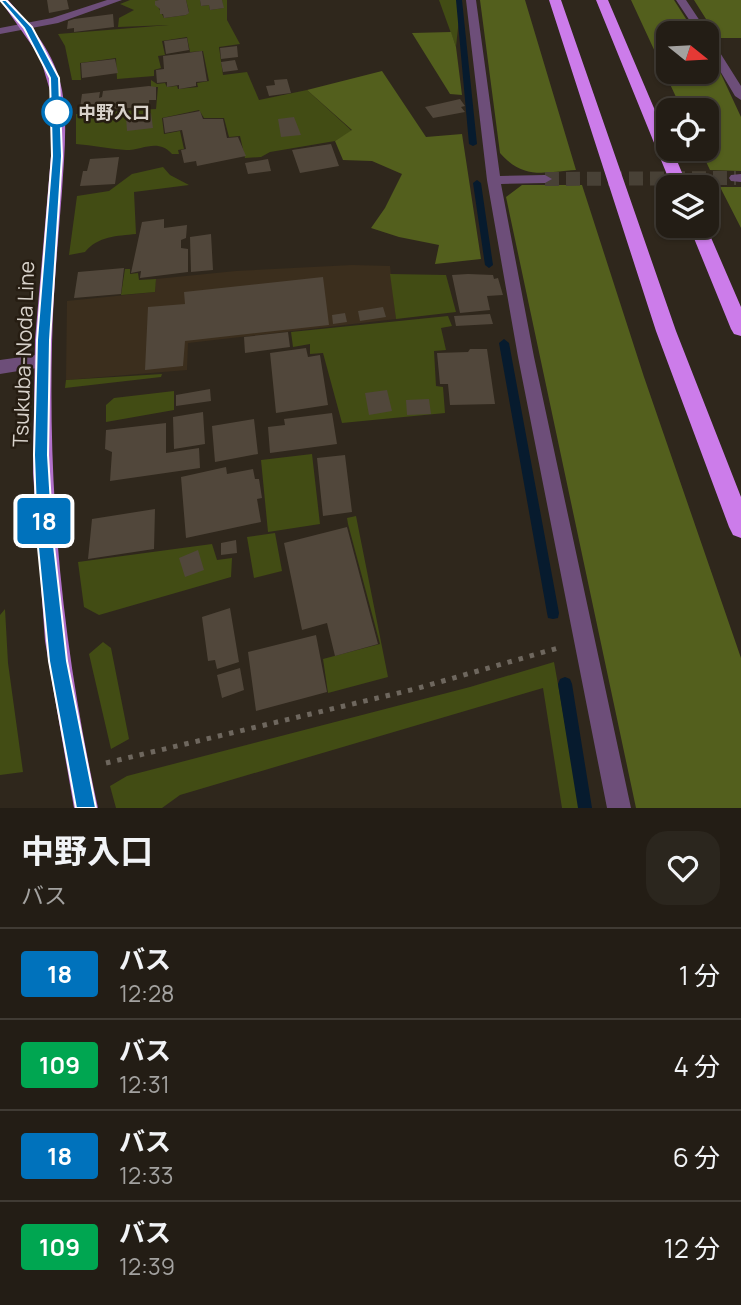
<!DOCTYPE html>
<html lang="ja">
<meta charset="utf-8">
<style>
:root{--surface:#231d15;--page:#2b261e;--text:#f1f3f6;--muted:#a3a2a0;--line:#403b34}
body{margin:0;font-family:Manrope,"Noto Sans JP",sans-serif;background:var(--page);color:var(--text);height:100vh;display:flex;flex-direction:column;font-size:26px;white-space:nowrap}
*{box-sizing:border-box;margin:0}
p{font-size:23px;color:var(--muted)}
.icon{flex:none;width:38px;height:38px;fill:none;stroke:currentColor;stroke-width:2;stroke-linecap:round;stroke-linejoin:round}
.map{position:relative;height:808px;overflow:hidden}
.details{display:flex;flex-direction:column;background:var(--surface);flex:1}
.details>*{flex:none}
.badge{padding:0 14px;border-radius:5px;font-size:24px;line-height:46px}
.needle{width:46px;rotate:108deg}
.fabs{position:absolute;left:656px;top:21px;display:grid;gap:14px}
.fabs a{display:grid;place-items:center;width:63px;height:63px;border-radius:14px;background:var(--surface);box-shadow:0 2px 5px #0004,0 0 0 2px var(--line);font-size:35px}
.map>.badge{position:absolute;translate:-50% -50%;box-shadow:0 0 0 4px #fff}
.round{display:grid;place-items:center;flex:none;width:74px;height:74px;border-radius:21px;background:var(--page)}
.head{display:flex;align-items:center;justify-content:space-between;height:119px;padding:0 21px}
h1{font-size:33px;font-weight:700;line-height:52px}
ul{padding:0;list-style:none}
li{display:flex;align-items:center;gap:21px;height:91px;padding:0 21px;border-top:2px solid var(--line)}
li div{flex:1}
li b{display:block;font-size:26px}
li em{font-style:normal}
li .badge{min-width:77px;font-weight:700;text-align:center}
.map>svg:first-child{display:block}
.built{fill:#3b2e1d}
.green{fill:#424c14}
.forest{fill:#535f1d}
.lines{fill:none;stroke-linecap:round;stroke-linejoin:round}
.stream{fill:#071b2e;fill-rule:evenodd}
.building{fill:#51473b}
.minor-tunnel{stroke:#484136;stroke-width:14;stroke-dasharray:14 7;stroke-linecap:butt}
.path{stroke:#6e675e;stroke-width:5;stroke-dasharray:4.5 7;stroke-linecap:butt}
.minor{fill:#6d4e79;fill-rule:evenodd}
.major{fill:#b170ca;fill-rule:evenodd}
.highway{fill:#cc7cea;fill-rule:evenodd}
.line{fill:#0072bc;stroke:#fff;stroke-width:2}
.stop-dot{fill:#fff;stroke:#0072bc;stroke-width:3.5}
.labels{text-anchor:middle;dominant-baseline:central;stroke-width:5;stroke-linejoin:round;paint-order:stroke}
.far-stop-label{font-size:18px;font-weight:bold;fill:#d8d2cb;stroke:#261d12;text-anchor:start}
.street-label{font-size:21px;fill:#d8d2cb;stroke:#261d12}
</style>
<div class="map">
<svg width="741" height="808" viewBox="0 0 741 808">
<rect width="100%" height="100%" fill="#2f271c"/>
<path class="built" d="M 352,265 L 390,266 L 396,319 L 188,343 L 187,370 L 66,380 L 67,301 L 155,292 L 156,279 L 236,271 Z"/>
<path class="green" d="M 130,0 L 159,0 L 155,1 L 164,18 L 186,15 L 189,12 L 186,0 L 200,0 L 201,6 L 209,5 L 210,10 L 223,8 L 222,0 L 227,0 L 227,20 L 240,44 L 219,47 L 223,75 L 247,72 L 259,100 L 307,90 L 352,131 L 335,141 L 270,152 L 261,157 L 245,158 L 240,136 L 229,137 L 224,118 L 204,118 L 199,110 L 162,118 L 164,134 L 180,131 L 184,149 L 178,150 L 179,154 L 172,154 C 158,138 143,150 126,150 C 109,149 92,145 76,144 L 76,114 L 156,109 L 158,87 L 151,87 L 151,80 L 157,84 L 165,83 L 167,87 L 177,86 L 178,89 L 198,87 L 197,83 L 209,81 L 203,51 L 190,52 L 187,37 L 162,41 L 165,55 L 158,56 L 161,68 L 154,70 L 154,76 L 117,79 L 116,58 L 80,63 L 81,80 L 72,80 L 65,46 L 58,34 L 169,25 L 118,27 L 119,18 L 134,10 L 120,4 Z
M 439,0 L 461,0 L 456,47 Z
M 163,167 L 170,175 L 189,185 L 134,192 L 136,234 C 117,236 98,236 85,252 L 69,255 L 77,196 L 109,191 L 132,174 Z
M 125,269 L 130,269 L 130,274 L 138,273 L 139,280 L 156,279 L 155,292 L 121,295 Z
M 390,274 L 446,275 L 456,312 L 396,319 Z
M 448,316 L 452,326 L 441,328 L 446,350 L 434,351 L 436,386 L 443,387 L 445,413 L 342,423 L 323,353 L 310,354 L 310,344 L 293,347 L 291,332 Z
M 162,374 L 161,377 L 65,388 L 66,380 Z
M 174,391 L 174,410 L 106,422 L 106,405 L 114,398 Z
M 312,454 L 320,524 L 268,532 L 261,460 Z
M 356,516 L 388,677 L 328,693 L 323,659 L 380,644 L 348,524 L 347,518 Z
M 275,533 L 282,571 L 254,578 L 247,537 Z
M 212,544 L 217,560 L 232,558 L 231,577 L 99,615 L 84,607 L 78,562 Z
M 5,609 L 8,663 L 23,772 L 0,775 L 0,615 Z
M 103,642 L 111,648 L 129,739 L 111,749 L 89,654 Z
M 554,662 L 580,808 L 562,808 L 543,688 L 180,795 L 162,808 L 116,808 L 110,786 L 127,776 L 470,687 Z"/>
<path class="forest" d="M 480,0 L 525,0 L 576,170 C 543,172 524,180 500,153 Z
M 631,0 L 674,0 L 695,33 L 668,33 L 668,72 L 707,72 L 707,52 L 721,74 L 741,117 L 741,171 L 710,170 L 700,149 L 707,149 L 707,110 L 682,110 Z
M 694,0 L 741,0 L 741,38 L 718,38 Z
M 451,32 L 456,47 L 462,95 L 450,94 L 412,33 Z
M 382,71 L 426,137 L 462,134 L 481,259 L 435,264 L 439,245 L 399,237 L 371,228 L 385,208 L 402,174 L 372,161 L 343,160 L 335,141 L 352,130 L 307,90 Z
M 522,185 L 582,185 L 644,377 L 741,658 L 741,808 L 636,808 L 506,197 Z
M 720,187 L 741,187 L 741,228 Z"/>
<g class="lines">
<path class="stream" d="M 456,0 L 462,0 L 477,144 L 473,146 L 469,144 Z
M 477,180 L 481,183 L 493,265 L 489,268 L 485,265 L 473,183 Z
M 504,339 L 509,343 L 559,613 L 558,618 L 553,619 L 548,618 L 547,613 L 499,343 Z
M 565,677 L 570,679 L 572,684 L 592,808 L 578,808 L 558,684 L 560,679 Z"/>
</g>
<path class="building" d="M 47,0 L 67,0 L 69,9 L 49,13 Z
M 186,0 L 189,13 L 186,15 L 164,18 L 163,14 L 160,14 L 160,9 L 155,5 L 155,1 L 159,0 Z
M 200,0 L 222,0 L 224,8 L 210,10 L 209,5 L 201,6 Z
M 113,14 L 114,27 L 74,32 L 74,28 L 67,29 L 68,21 L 74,19 Z
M 187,38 L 189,50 L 166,54 L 164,41 Z
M 237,46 L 238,57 L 221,59 L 220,48 Z
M 202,51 L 207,81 L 196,82 L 196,86 L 179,89 L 179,85 L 167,87 L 167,82 L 157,83 L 156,70 L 164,69 L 163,56 Z
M 115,59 L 118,73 L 82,78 L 81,63 Z
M 235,60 L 238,70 L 223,72 L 221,62 Z
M 287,79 L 291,93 L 269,96 L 266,86 L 275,85 L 274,80 Z
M 149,86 L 156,87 L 156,100 L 149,100 L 149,106 L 98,111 L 99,106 L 80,108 L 82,94 L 100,92 L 99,98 L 102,97 L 103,91 Z
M 460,99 L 465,106 L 461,107 L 465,112 L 433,118 L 425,107 Z
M 200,111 L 203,119 L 223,119 L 227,138 L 238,137 L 246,156 L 197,166 L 196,161 L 184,163 L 181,150 L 186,149 L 182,130 L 165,133 L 163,118 Z
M 151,113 L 153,128 L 127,131 L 126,117 Z
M 294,117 L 301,135 L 281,137 L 278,119 Z
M 331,144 L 339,166 L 300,173 L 292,150 Z
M 119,157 L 115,184 L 80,186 L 83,171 L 87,171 L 90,159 Z
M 268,159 L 271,171 L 248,174 L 245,163 Z
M 164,219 L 164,228 L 187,225 L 186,238 L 181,240 L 181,248 L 188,249 L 188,272 L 140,278 L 141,271 L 131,273 L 142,222 Z
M 211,234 L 213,270 L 191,272 L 190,237 Z
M 124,268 L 121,294 L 74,298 L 78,272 Z
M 468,274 L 493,275 L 494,279 L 498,278 L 503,295 L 487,296 L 490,310 L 460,313 L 452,275 Z
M 323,277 L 329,325 L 185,341 L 183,366 L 145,370 L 148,307 L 185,304 L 184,292 Z
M 383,307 L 386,317 L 360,321 L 358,311 Z
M 345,313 L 347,322 L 333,324 L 332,315 Z
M 490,314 L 493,324 L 456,326 L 454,316 Z
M 288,332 L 290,347 L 245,353 L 244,337 Z
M 306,348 L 308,357 L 320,355 L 328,405 L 276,413 L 270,353 Z
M 470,349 L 487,349 L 495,404 L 450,405 L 448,384 L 440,384 L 437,353 L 468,352 Z
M 210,389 L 211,401 L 176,406 L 176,395 Z
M 387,390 L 392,411 L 369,415 L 365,393 Z
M 429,399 L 431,414 L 407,415 L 406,400 Z
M 203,412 L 205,444 L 174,449 L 173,417 Z
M 332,413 L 337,444 L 270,453 L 268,427 L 285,425 L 284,419 Z
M 254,419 L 258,454 L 215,462 L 212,426 Z
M 166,423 L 166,453 L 199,448 L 200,468 L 110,481 L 112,452 L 105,449 L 106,430 Z
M 345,455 L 352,512 L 323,516 L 317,458 Z
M 226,467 L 227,474 L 253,469 L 255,479 L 259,479 L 262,498 L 257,499 L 261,522 L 186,538 L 181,477 Z
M 155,509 L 154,549 L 88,559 L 92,519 Z
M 347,527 L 378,644 L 335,656 L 327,623 L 302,630 L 284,543 Z
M 236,540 L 237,553 L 221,555 L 221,543 Z
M 198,550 L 204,570 L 185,577 L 179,558 Z
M 230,608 L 239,662 L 217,669 L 215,660 L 208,661 L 202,617 Z
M 316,635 L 327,692 L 256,711 L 248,652 Z
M 240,668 L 244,690 L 222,698 L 217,675 Z"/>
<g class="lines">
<path class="minor-tunnel" d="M 545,179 L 736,178"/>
<path class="path" d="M 106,763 L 415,689 L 558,648"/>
<path class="minor" d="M 107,0 L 122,0 L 58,23 L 0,34 L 0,28 L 52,18 Z
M 466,0 L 476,0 L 500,176 L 545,175 L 552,179 L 545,183 L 501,184 L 534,357 L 631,808 L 607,808 L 518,357 L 487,180 Z
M 676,0 L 686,0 L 708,33 L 707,35 L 698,33 Z
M 707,37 L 712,40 L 741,86 L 741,100 L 735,96 L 707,49 Z
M 741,174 L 741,182 L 731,181 L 729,178 L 731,175 Z
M 43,354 L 49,356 L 51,361 L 49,366 L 0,374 L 0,360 Z"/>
<path class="major" d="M 0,0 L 8,0 C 32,27 55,53 62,90 C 68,123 64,157 62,191 C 58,242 53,293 52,344 C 48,502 64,654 98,808 L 74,808 L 45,641 L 33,473 L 35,340 L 51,156 L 51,94 L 40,57 Z"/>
<path class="highway" d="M 549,0 L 561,0 L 676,331 L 741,497 L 741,538 L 733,535 L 729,527 L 656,331 Z
M 596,0 L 608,0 L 668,141 L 668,149 L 672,149 L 688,187 L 672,187 Z
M 689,226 L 706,226 L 741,307 L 741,336 L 734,334 L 731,329 Z"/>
</g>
<path class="line" d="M 0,0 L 6,0 L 32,27 L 59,78 L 62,156 L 50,340 L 48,455 L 53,537 L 67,661 L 96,808 L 76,808 L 49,661 L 37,537 L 34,455 L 37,340 L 52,156 L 50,78 L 24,28 Z"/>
<circle class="stop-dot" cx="57" cy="112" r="14"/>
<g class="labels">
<g class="far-stop-label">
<text x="78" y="112">中野入口</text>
</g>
<g class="street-label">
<text transform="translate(23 354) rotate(-88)">Tsukuba-Noda Line</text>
</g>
</g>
</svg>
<div class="fabs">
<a><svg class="needle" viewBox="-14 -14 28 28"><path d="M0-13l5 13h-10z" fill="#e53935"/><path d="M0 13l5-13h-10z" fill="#a3a2a0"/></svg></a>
<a><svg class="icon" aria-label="locate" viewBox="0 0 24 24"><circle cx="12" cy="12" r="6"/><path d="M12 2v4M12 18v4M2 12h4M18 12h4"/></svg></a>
<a><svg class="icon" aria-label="layers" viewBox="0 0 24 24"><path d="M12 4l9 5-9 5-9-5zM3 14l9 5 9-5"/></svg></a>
</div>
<b class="badge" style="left:44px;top:521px;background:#0072bc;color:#fff">18</b>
</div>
<section class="details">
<div class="head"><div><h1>中野入口</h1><p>バス</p></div><a class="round"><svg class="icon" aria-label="heart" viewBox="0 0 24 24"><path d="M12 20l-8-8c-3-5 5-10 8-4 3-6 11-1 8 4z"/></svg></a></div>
<ul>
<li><span class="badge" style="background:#0072bc;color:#fff">18</span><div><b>バス</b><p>12:28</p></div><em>1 分</em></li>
<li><span class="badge" style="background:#00a651;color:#fff">109</span><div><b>バス</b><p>12:31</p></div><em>4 分</em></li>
<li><span class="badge" style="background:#0072bc;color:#fff">18</span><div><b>バス</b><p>12:33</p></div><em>6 分</em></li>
<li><span class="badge" style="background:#00a651;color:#fff">109</span><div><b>バス</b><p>12:39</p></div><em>12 分</em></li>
</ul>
</section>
